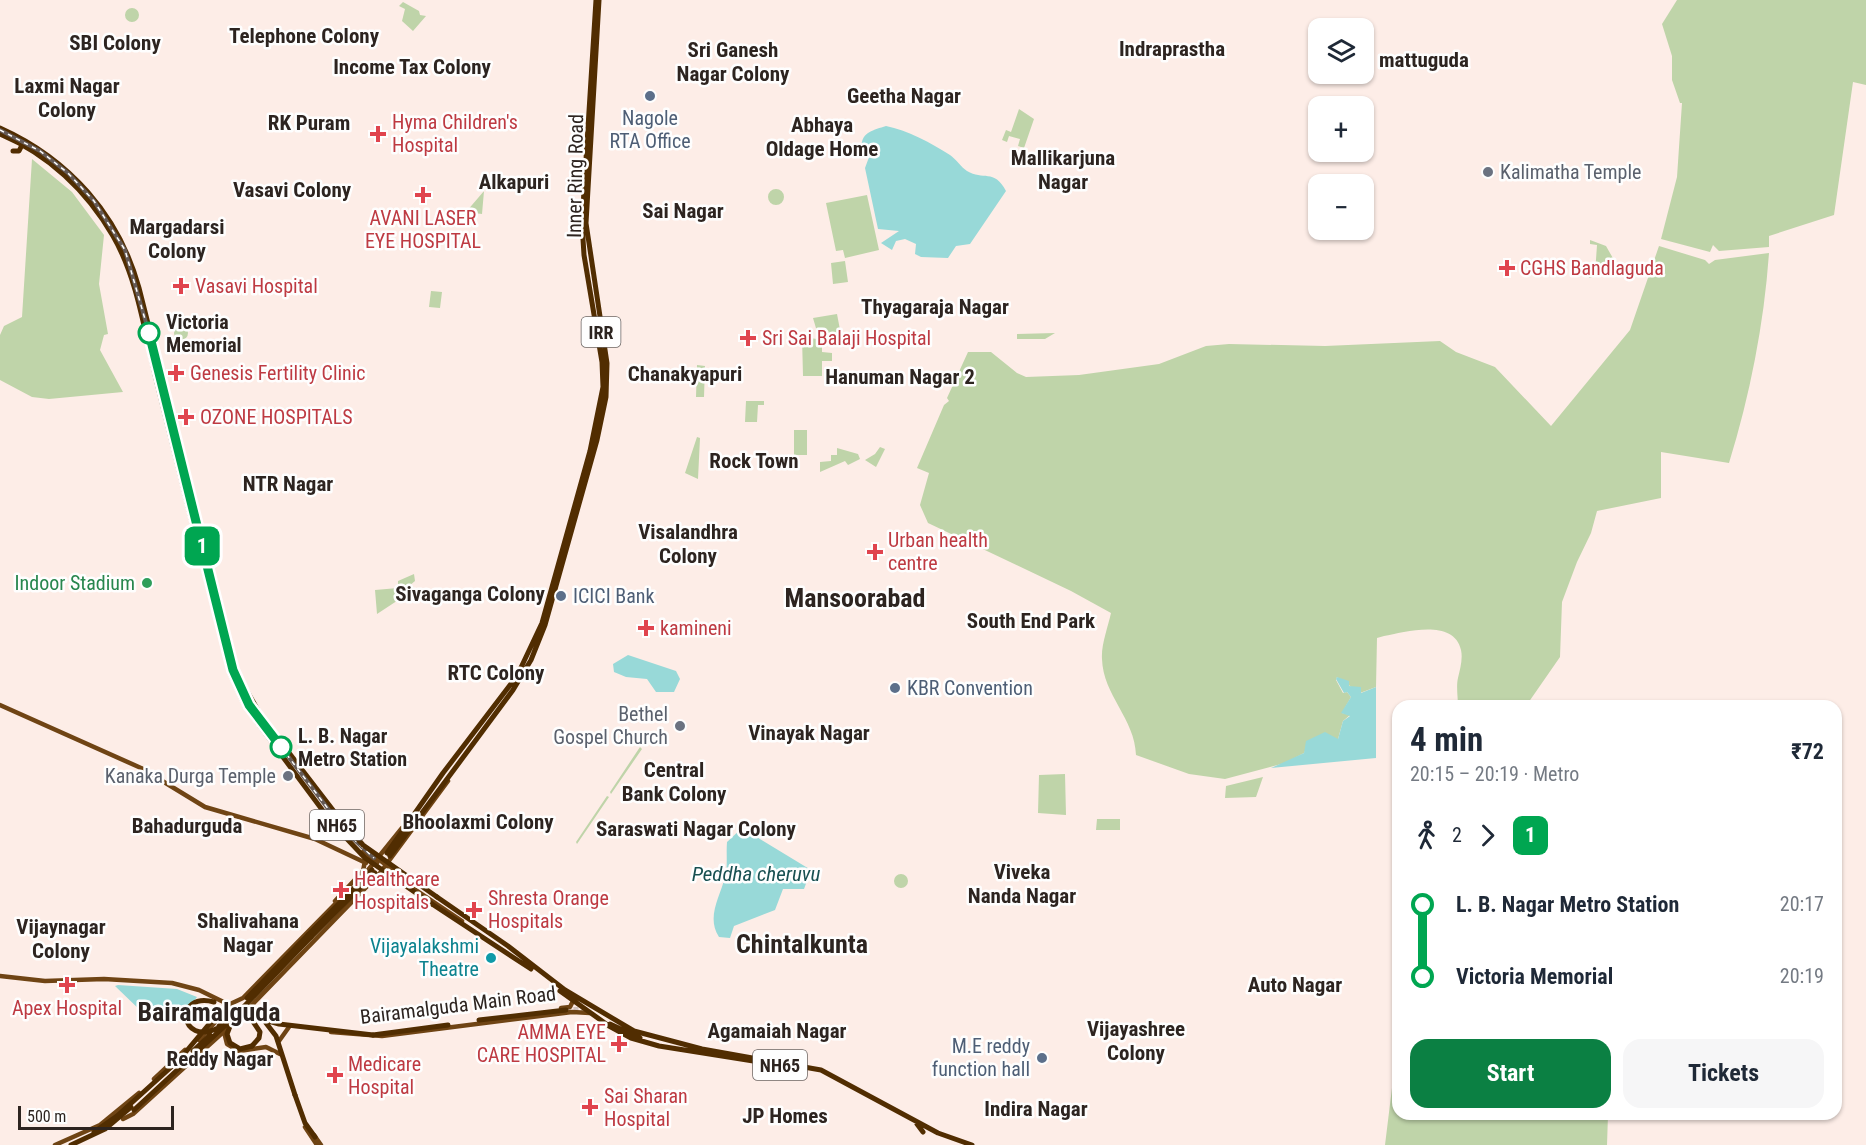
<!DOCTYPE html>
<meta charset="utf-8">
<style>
:root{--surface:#fff;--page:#f6f6f7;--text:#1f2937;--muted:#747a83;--accent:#0b8043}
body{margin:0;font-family:"Roboto Condensed",sans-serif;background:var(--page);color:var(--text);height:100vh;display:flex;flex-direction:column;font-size:22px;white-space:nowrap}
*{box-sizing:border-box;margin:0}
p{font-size:20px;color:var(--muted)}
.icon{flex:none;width:33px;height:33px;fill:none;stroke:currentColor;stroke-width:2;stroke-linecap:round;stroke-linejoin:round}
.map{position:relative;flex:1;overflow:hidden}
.side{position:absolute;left:1392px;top:700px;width:450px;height:420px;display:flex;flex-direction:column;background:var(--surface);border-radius:18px;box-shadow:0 2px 4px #0004}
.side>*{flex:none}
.badge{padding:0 12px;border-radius:9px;font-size:21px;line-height:39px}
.buttons{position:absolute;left:1308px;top:18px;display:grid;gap:12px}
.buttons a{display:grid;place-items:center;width:66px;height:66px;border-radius:12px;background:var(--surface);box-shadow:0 2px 4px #0004;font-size:30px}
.scale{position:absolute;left:18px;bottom:15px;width:156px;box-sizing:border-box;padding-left:6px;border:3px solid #2d2420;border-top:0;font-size:16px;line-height:21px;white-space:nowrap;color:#2d2420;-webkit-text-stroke:4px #fefefe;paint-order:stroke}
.map>.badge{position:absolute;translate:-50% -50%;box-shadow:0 0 0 3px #fff}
.legs{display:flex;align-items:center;gap:9px;height:66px;padding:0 18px;font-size:20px}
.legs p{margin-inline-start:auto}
.summary{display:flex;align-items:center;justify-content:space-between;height:102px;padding:0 18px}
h1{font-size:33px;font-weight:700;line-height:45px}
.cta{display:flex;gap:12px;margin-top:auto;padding:12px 18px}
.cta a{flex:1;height:69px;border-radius:18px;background:var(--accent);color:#fff;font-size:24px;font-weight:700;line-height:69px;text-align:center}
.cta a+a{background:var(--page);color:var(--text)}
ul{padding:0 18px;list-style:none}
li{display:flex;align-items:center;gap:21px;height:72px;font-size:22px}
li i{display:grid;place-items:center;width:9px;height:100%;margin:0 8px;background:currentColor}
li i::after{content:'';width:15px;height:15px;margin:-8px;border:4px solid;border-radius:50%;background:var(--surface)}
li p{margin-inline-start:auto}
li:first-child i{background:linear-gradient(#0000 50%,currentColor 0)}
li:last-child i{background:linear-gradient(currentColor 50%,#0000 0)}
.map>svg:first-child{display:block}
.green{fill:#bfd4a9}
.water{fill:#98d9d8}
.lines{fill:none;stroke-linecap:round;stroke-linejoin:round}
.highway-tunnel{stroke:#d3c5bf;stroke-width:5;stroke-dasharray:5 2.5;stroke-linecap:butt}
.major{stroke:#6f4414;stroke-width:4.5}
.highway{stroke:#512d01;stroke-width:5}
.rail-casing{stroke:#655a56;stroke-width:4}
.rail{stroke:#fefefe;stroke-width:1.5;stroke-dasharray:4.5;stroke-linecap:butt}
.highway-bridge{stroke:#512d01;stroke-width:5}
.line-1-casing{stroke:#fff;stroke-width:14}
.line-1{stroke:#00a651;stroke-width:9}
.service-dot{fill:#5c6f8a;stroke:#fefefe;stroke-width:2}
.health-dot{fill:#e0444e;stroke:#fefefe;stroke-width:2}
.worship-dot{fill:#6b7280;stroke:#fefefe;stroke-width:2}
.stop-1-dot{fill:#fff;stroke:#00a651;stroke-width:3}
.leisure-dot{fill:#2e9e5b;stroke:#fefefe;stroke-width:2}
.culture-dot{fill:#0f9aa8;stroke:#fefefe;stroke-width:2}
.labels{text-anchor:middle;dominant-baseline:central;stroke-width:5;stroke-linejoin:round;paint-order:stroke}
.shield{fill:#fefefe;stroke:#6c6563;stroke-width:1.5}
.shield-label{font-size:18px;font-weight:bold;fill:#2d2420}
.service-label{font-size:20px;fill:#4e5e75;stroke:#fefefe;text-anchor:start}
.health-label{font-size:20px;fill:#be3a42;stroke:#fefefe;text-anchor:start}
.worship-label{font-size:20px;fill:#5b616d;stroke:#fefefe;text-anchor:end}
.street-label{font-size:20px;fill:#2d2420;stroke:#fefefe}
.stop-label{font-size:20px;font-weight:bold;fill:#2d2420;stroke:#fefefe;text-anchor:start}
.leisure-label{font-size:20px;fill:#27864d;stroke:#fefefe;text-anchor:end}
.culture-label{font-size:20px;fill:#0d838f;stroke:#fefefe;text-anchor:end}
.neighbourhood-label{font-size:21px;font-weight:bold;fill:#2d2420;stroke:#fefefe}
.water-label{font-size:21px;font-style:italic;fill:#185051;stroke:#fefefe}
.district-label{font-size:26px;font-weight:bold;fill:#2d2420;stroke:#fefefe}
</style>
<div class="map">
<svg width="1866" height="1145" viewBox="0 0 1866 1145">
<rect width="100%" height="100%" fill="#fdede7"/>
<path class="green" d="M 1677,0 L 1866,0 L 1866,85 L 1853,82 L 1834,215 L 1769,236 L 1769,247 L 1719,251 L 1713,245 L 1710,252 L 1661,239 L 1677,177 L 1682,103 L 1680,103 L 1672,80 L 1672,56 L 1662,24 Z
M 403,2 L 419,11 L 420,15 L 426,16 L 413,31 L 402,21 L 405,9 L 399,6 Z
M125 15a7 7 0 1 1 14 0a7 7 0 1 1-14 0Z
M 1019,109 L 1034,119 L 1024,148 L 1018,146 L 1020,139 L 1009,136 L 1007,142 L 1002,140 L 1006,130 L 1011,132 Z
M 32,159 L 72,192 L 104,235 L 99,284 L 108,334 L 104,335 L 100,350 L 123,392 L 49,399 L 32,397 L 0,380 L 0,335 L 4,326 L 22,317 Z
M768 197a8 8 0 1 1 16 0a8 8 0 1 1-16 0Z
M 484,191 L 482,214 L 466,212 Z
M 867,195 L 879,250 L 845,258 L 843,250 L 836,251 L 826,203 Z
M 1590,240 L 1606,246 L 1614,260 L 1607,273 L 1589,278 L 1589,274 L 1595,274 L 1597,245 L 1590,244 Z
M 1659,246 L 1705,260 L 1709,264 L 1715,260 L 1769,253 C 1764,324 1750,395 1729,463 L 1661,452 L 1661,498 L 1597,511 L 1591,533 L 1577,562 L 1562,602 L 1560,657 L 1526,706 L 1458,706 C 1458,698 1456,686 1458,678 C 1460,669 1463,659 1461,650 C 1454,618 1405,632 1384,636 L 1377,638 L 1376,687 L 1360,693 L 1337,677 L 1336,680 L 1343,693 L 1347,692 L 1351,697 L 1342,713 L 1350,715 L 1343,721 L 1338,739 L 1307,747 L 1304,753 L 1285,763 L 1225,779 L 1189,774 L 1136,755 C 1135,719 1103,695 1102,659 C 1101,645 1108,627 1111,613 L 1071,591 L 928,523 L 920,505 L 929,473 L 917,468 L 944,405 L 949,401 L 947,398 L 968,352 L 991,352 L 1017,373 L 1026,377 L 1079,375 L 1159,364 L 1206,346 L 1229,344 L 1325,346 L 1440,341 L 1456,352 L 1495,367 L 1551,426 L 1630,330 Z
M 845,261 L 848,282 L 833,284 L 831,263 Z
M 431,291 L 442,292 L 440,308 L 429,307 Z
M 837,314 L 841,335 L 818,335 L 813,318 Z
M174 333a7 7 0 1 1 14 0a7 7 0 1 1-14 0Z
M 1055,333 L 1045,339 L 1017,339 L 1017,334 Z
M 802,337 L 817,339 L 819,343 L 817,347 L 822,347 L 822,352 L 832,353 L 832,361 L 822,361 L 822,376 L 803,376 Z
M 697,365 L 705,366 L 704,397 L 696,397 Z
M 746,401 L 764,401 L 764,405 L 758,405 L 757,422 L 745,422 Z
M 794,430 L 807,430 L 807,455 L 794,455 Z
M 697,437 L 700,438 L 698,479 L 685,473 Z
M 880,447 L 885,449 L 876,467 L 865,460 L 875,454 Z
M 837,448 L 858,454 L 860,459 L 848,465 L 845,461 L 820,472 L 820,462 L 831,461 L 831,455 L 837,455 Z
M 414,574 L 415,581 L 409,586 L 412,591 L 377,614 L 375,590 L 398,588 L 398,581 Z
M 640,747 L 642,749 L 611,794 L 610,792 Z
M 1065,774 L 1066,815 L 1038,813 L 1039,775 Z
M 1263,777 L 1256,797 L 1225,798 L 1226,786 Z
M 607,796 L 609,797 L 577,844 L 576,842 Z
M 1097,819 L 1120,819 L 1120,830 L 1096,830 Z
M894 881a7 7 0 1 1 14 0a7 7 0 1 1-14 0Z
M 1398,1039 L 1398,1114 L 1608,1115 L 1607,1145 L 1385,1145 Z"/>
<path class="water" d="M 886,126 C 907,130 931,143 950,155 C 956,159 961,167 967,171 C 983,181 994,168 1006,191 L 970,244 L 956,246 L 948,258 L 921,257 L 915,254 L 916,244 L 905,239 L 896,241 L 892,250 L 881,243 L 899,231 L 878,229 L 865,168 L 872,149 L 862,148 C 860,133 873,130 886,126 Z
M 628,655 L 676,671 L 680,679 L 674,692 L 656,692 L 647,679 L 626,677 L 614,672 L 613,664 Z
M 1337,677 L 1349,681 L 1349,686 L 1361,687 L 1361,693 L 1376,687 L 1376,758 L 1271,768 L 1304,753 L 1306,741 L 1325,732 L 1338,739 L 1343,721 L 1350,716 L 1341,713 L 1351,697 L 1347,692 L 1344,693 L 1336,679 Z
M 742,828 L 811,870 L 804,889 L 783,889 L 775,910 L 734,926 L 730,938 L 719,937 C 706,917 720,897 725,877 C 728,866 726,854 727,842 Z
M 118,985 L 177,989 L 197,997 L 182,1017 L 164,1019 L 143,1013 L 115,986 Z"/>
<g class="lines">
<path class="highway-tunnel" d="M 566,1010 L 585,1009"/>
<path class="major" d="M 0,705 L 141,768 L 205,807 L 315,839 L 366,863
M 368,851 L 395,872
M 363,852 L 377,863
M 389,872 L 462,921
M 364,875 L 402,828
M 335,901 L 363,871 L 365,861
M 0,976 L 45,981 L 104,979 L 172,983 L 199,990 L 242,1011
M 228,1005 L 243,998 L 339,900
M 561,1008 L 570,1007 L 573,1001
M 331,1032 L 382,1036 L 572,1012 L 590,1013
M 225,1036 L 227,1044 L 239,1051 L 266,1047 L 280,1054
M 199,1040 L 228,1008
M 279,1041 L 289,1027
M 154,1079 L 185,1050
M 123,1119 L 133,1114 L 242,1015 L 380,873 L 448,781
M 305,1127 L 317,1145
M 314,1135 L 321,1145
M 55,1145 L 100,1125 L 139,1093"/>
<path class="highway" d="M 0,128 C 69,159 119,215 139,288 L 236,672 L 263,719 L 336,814
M 0,134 C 48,154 87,191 113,236 C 138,279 145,335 157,383 C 182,480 205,576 230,673 L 245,706 L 332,823
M 13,151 L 19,151 L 22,145
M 387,853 L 443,773 L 517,676 L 542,623 L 590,451 L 603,387 L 602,362 L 584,255 L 582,223 L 596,0
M 390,856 L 513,690 L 531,660 L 545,625 L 597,440 L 606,397 L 607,363 L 586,223 L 599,0
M 437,897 L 508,946 L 565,990 L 634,1031 L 702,1049 L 821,1070 L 938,1133 L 972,1145
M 432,904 L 531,969
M 308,935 L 372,870
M 311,937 L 375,873
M 560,991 L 609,1026 L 631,1038 L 659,1046 L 779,1065
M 250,1017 L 260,1032 L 259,1038 L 252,1046
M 479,1020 L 566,1010
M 610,1024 L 640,1038
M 373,1035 L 448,1025
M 295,1095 L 305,1123 L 315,1137
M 917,1124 L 923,1132
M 71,1145 L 105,1129 L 131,1107"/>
<g class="rail-casing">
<path id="rail" d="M 0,130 L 40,151 L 68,173 L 94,201 L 125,250 L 149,333 L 237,681 L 249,705 L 345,831 L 374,858"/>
</g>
<use href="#rail" class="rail"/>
<path class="highway-bridge" d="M 336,814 L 363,845 L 437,897
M 332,823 L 365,858 L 432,904
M 247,998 L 308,935
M 214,1002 C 174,991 179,1047 218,1028
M 232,1021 L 227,1034 L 230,1043 L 240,1049 L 252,1046
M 266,1023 L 276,1036 L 295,1095
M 219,1026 L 234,1012
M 193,1051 L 210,1035
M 134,1110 L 228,1023 L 311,937
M 94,1132 L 117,1116 L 179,1060 L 210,1023 L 224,1014 L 240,1013 L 279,1024 L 373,1035"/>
</g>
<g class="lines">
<g class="line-1-casing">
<path id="line-1" d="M 149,333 L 233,670 L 249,705 L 281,747"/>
</g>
<use href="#line-1" class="line-1"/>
</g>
<g class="service-dot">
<circle cx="650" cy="96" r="6"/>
<circle cx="561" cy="596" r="6"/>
<circle cx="895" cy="688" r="6"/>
<circle cx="1042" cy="1058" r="6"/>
</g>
<g class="health-dot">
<path d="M375 125h6v6h6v6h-6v6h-6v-6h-6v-6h6z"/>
<path d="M420 186h6v6h6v6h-6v6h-6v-6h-6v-6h6z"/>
<path d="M1504 259h6v6h6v6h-6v6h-6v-6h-6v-6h6z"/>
<path d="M178 277h6v6h6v6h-6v6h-6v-6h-6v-6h6z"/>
<path d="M745 329h6v6h6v6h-6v6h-6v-6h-6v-6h6z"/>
<path d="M173 364h6v6h6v6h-6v6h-6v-6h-6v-6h6z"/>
<path d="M183 408h6v6h6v6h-6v6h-6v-6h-6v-6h6z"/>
<path d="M872 543h6v6h6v6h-6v6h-6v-6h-6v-6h6z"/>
<path d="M643 619h6v6h6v6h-6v6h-6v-6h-6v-6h6z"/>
<path d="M338 881h6v6h6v6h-6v6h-6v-6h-6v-6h6z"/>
<path d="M471 901h6v6h6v6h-6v6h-6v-6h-6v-6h6z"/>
<path d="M64 976h6v6h6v6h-6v6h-6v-6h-6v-6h6z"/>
<path d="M616 1035h6v6h6v6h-6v6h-6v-6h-6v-6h6z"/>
<path d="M332 1066h6v6h6v6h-6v6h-6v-6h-6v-6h6z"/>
<path d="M587 1098h6v6h6v6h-6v6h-6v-6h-6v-6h6z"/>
</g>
<g class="worship-dot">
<circle cx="1488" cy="172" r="6"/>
<circle cx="680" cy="726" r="6"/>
<circle cx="288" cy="776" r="6"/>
</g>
<g class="stop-1-dot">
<circle cx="149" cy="333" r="10"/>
<circle cx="281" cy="747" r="10"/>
</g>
<circle class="leisure-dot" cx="147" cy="583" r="6"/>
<circle class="culture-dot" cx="491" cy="958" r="6"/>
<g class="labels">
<g class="shield">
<rect x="581.5" y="317" width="39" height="30" rx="4.5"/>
<rect x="310" y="810" width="54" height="30" rx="4.5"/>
<rect x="753" y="1050" width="54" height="30" rx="4.5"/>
</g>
<g class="shield-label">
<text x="601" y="332">IRR</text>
<text x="337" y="825">NH65</text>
<text x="780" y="1065">NH65</text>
</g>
<g class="service-label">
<text x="650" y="118" text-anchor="middle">Nagole<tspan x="650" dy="23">RTA Office</tspan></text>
<text x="573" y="596">ICICI Bank</text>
<text x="907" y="688">KBR Convention</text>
<text x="1030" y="1046" text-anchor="end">M.E reddy<tspan x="1030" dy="23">function hall</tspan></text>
</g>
<g class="health-label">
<text x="392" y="122">Hyma Children's<tspan x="392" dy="23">Hospital</tspan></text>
<text x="423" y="218" text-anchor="middle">AVANI LASER<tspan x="423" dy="23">EYE HOSPITAL</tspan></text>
<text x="1520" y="268">CGHS Bandlaguda</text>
<text x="195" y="286">Vasavi Hospital</text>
<text x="762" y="338">Sri Sai Balaji Hospital</text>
<text x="190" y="373">Genesis Fertility Clinic</text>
<text x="200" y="417">OZONE HOSPITALS</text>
<text x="888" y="540">Urban health<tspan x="888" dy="23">centre</tspan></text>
<text x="660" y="628">kamineni</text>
<text x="354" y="879">Healthcare<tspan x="354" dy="23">Hospitals</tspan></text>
<text x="488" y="898">Shresta Orange<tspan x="488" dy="23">Hospitals</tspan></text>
<text x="67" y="1008" text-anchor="middle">Apex Hospital</text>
<text x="606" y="1032" text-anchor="end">AMMA EYE<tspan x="606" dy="23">CARE HOSPITAL</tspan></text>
<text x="348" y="1064">Medicare<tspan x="348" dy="23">Hospital</tspan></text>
<text x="604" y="1096">Sai Sharan<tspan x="604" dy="23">Hospital</tspan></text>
</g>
<g class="worship-label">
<text x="1500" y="172" text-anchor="start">Kalimatha Temple</text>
<text x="668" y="714">Bethel<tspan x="668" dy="23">Gospel Church</tspan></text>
<text x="276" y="776">Kanaka Durga Temple</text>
</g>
<g class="street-label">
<text transform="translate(575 176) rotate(-89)">Inner Ring Road</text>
<text transform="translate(458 1005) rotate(-7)">Bairamalguda Main Road</text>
</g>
<g class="stop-label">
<text x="166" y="322">Victoria<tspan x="166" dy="23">Memorial</tspan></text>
<text x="298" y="736">L. B. Nagar<tspan x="298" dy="23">Metro Station</tspan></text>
</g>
<g class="leisure-label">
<text x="135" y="583">Indoor Stadium</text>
</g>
<g class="culture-label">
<text x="479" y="946">Vijayalakshmi<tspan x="479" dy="23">Theatre</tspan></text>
</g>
<g class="neighbourhood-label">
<text x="304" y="36">Telephone Colony</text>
<text x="115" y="43">SBI Colony</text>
<text x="1172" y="49">Indraprastha</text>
<text x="733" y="50">Sri Ganesh<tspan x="733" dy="24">Nagar Colony</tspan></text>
<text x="1424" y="60">mattuguda</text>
<text x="412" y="67">Income Tax Colony</text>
<text x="67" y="86">Laxmi Nagar<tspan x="67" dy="24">Colony</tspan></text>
<text x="904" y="96">Geetha Nagar</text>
<text x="309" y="123">RK Puram</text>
<text x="822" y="125">Abhaya<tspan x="822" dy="24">Oldage Home</tspan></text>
<text x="1063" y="158">Mallikarjuna<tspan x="1063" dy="24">Nagar</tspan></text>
<text x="514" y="182">Alkapuri</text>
<text x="292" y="190">Vasavi Colony</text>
<text x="683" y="211">Sai Nagar</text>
<text x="177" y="227">Margadarsi<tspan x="177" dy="24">Colony</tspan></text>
<text x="935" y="307">Thyagaraja Nagar</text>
<text x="685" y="374">Chanakyapuri</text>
<text x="900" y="377">Hanuman Nagar 2</text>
<text x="754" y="461">Rock Town</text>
<text x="288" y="484">NTR Nagar</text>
<text x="688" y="532">Visalandhra<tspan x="688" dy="24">Colony</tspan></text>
<text x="470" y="594">Sivaganga Colony</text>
<text x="1031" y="621">South End Park</text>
<text x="496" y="673">RTC Colony</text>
<text x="809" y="733">Vinayak Nagar</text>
<text x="674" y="770">Central<tspan x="674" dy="24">Bank Colony</tspan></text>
<text x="478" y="822">Bhoolaxmi Colony</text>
<text x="187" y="826">Bahadurguda</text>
<text x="696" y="829">Saraswati Nagar Colony</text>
<text x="1022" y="872">Viveka<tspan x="1022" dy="24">Nanda Nagar</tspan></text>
<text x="248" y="921">Shalivahana<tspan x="248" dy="24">Nagar</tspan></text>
<text x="61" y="927">Vijaynagar<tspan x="61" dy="24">Colony</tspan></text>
<text x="1295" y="985">Auto Nagar</text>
<text x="1136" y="1029">Vijayashree<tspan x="1136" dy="24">Colony</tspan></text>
<text x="777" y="1031">Agamaiah Nagar</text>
<text x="220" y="1059">Reddy Nagar</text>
<text x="1036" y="1109">Indira Nagar</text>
<text x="785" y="1116">JP Homes</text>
</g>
<g class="water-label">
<text x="756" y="874">Peddha cheruvu</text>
</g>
<g class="district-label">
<text x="855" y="598">Mansoorabad</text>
<text x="802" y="944">Chintalkunta</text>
<text x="209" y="1012">Bairamalguda</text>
</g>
</g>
</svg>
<div class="buttons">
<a><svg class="icon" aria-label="layers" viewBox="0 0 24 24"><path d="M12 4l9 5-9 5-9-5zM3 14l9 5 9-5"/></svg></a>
<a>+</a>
<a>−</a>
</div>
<div class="scale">500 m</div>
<b class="badge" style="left:202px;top:546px;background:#00a651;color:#fff">1</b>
<section class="side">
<div class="summary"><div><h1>4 min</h1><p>20:15 – 20:19 · Metro</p></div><b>₹72</b></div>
<div class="legs"><svg class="icon" aria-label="walk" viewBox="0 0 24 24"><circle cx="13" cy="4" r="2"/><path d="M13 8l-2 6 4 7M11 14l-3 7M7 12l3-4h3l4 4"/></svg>2<svg class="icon" aria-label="forward" viewBox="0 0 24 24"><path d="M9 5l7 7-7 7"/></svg><b class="badge" style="background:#00a651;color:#fff">1</b></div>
<ul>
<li><i style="color:#00a651"></i><b>L. B. Nagar Metro Station</b><p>20:17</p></li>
<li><i style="color:#00a651"></i><b>Victoria Memorial</b><p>20:19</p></li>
</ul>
<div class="cta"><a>Start</a><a>Tickets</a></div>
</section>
</div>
